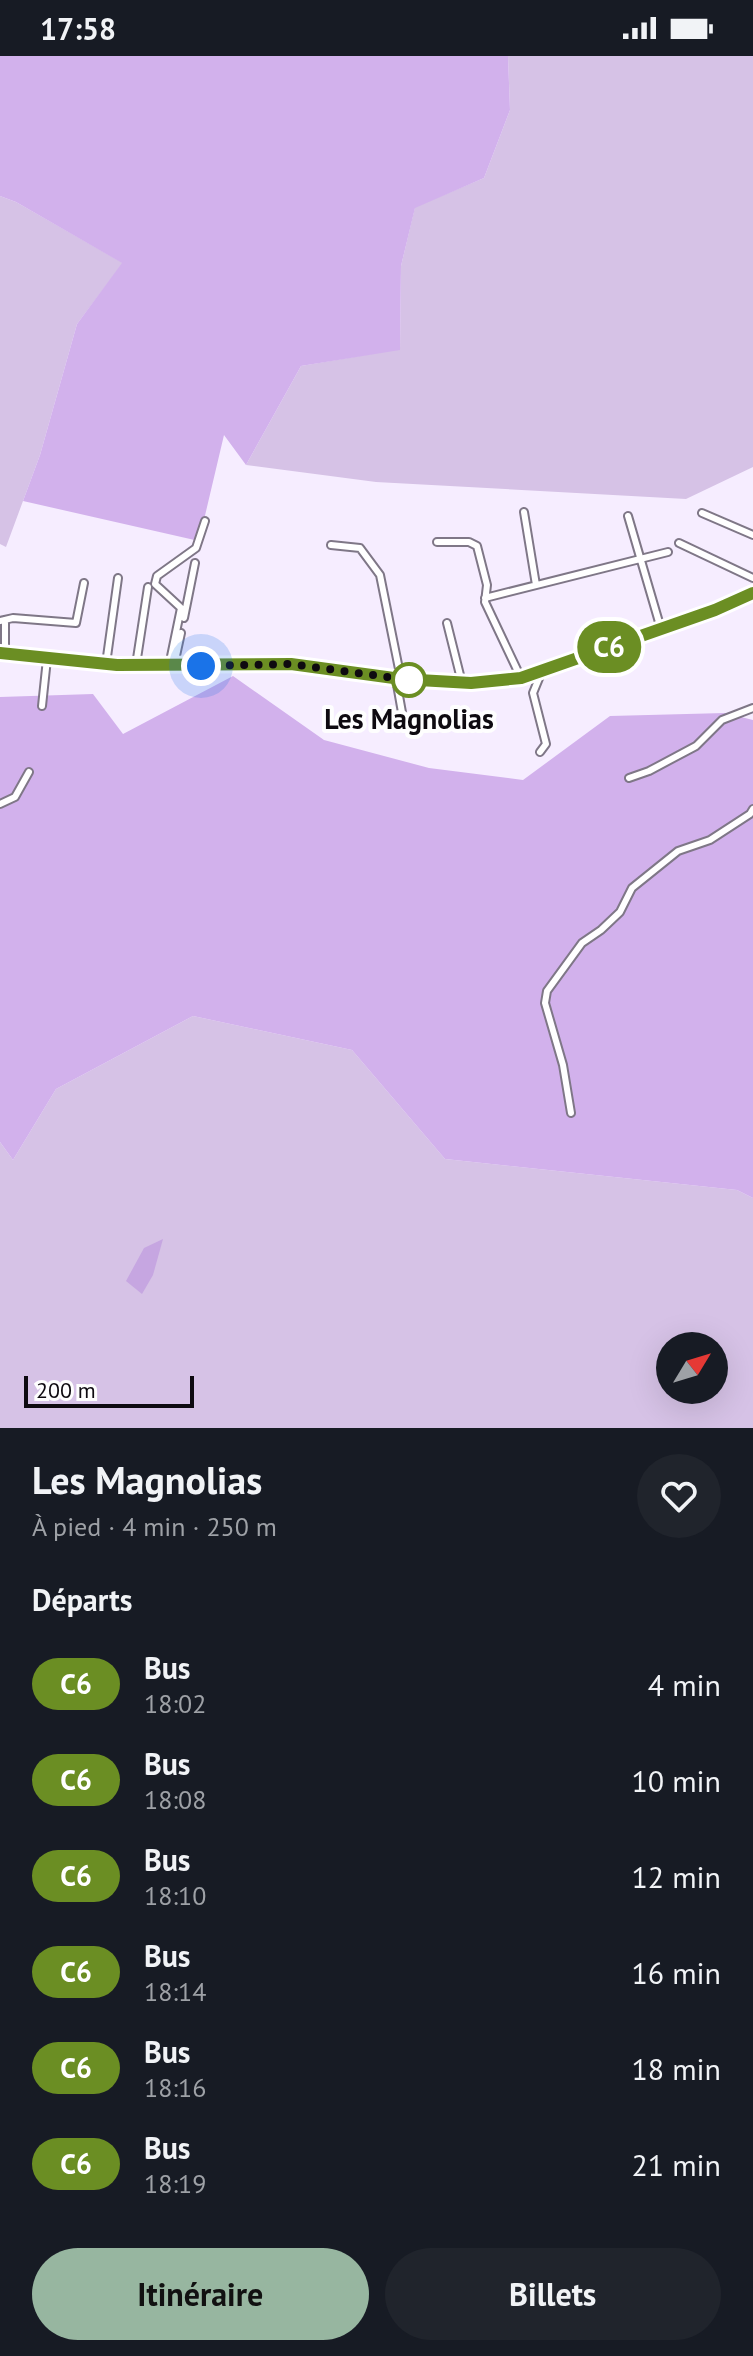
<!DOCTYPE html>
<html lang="fr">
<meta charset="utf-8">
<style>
:root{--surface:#171b24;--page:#20242c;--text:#f1f3f6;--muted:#9ea1a6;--accent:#97b6a0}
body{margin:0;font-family:"PT Sans",sans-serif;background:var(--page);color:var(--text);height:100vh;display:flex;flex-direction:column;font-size:30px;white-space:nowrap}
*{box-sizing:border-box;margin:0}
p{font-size:26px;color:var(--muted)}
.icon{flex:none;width:44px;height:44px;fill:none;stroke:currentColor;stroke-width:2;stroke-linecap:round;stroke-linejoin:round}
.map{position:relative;height:1372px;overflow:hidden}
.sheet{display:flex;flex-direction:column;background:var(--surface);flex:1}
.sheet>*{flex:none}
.badge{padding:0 16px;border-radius:26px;font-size:28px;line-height:52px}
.needle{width:52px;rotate:52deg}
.buttons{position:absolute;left:656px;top:1276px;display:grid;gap:16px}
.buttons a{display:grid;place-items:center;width:72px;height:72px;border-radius:50%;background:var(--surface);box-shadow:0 8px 32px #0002;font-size:40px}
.scale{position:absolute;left:24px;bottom:20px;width:170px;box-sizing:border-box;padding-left:8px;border:4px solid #0e0a10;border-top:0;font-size:22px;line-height:28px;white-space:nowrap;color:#0e0a10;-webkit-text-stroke:6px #fefefe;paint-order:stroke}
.you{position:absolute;width:40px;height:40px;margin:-20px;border:6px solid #fff;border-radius:50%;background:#1a73e8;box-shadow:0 0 0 12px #1a73e833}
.map>.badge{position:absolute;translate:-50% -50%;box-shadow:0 0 0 4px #fff}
h2{padding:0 32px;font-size:30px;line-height:72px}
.round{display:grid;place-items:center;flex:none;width:84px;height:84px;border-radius:42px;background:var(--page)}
.headline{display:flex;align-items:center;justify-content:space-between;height:136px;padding:0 32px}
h1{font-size:38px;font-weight:700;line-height:60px}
.cta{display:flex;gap:16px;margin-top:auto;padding:16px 32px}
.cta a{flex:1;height:92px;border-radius:48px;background:var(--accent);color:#111;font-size:32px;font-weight:700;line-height:92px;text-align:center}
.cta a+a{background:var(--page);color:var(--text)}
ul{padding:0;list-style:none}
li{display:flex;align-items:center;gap:24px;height:96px;padding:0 32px}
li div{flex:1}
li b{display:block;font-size:30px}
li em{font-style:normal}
li .badge{min-width:88px;font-weight:700;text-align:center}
.status{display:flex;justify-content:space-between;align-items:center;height:56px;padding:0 40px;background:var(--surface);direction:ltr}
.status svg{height:22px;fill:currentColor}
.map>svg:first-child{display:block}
.green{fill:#d6c2e6;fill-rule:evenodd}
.forest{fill:#d2b1ec}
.water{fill:#c6a6e1}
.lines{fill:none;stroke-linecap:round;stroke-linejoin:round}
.street-casing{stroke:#7f7787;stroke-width:10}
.secondary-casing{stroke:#7f7787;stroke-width:12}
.street{stroke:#fff;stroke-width:6}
.secondary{stroke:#fff;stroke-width:8}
.line-casing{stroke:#fff;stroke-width:18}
.line{stroke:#6b8e23;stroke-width:12}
.walk{stroke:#0e0a10;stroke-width:8;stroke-dasharray:0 14.4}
.stop-dot{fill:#fff;stroke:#6b8e23;stroke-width:4}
.labels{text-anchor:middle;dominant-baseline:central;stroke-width:8;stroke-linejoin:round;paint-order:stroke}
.stop-label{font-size:28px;font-weight:bold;fill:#0e0a10;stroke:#fefefe}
</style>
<div class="status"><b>17:58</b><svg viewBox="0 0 49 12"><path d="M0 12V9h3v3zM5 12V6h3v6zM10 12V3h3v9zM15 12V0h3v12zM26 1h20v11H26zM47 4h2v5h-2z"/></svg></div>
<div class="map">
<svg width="753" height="1372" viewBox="0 0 753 1372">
<rect width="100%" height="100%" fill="#f6edff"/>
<path class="green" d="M 508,0 L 753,0 L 753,411 L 686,443 L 376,426 L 246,409 L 301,310 L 400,293 L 401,210 L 415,151 L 484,122 L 510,54 Z
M 0,140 L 16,146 L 123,207 L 77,268 L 40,399 L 6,491 L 0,488 Z
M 193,960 L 352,994 L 445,1103 L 737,1134 L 753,1142 L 753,1372 L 0,1372 L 0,1086 L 13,1104 L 56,1033 ZM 670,1290 L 714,1290 L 714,1334 L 670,1334 Z"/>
<path class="forest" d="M 0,0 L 508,0 L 510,54 L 484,122 L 415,152 L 401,210 L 400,294 L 301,310 L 246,409 L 224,379 L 199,485 L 23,445 L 40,399 L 77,268 L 122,207 L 16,146 L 0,140 Z
M 233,620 L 324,684 L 429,712 L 523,724 L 610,660 L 725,657 L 753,664 L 753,1142 L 737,1134 L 445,1103 L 352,994 L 193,960 L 56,1033 L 13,1104 L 0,1086 L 0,641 L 93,638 L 123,678 Z"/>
<path class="water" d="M 163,1183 L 153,1219 L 142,1238 L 126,1225 L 144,1192 Z"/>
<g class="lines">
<g class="street-casing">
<path id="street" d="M 524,456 L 536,529
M 702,457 L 753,479
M 628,460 L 661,573
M 437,486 L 469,486 L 477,490 L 487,529 L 485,546 L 521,622
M 679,487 L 753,522
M 331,489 L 360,492 L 380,519 L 401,623
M 485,542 L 668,496
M 184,562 L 195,507
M 0,565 L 13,562 L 76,567 L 84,527
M 5,565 L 5,597
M 447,567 L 462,627
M 106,608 L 118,522
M 136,609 L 148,531
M 174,609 L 181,577
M 169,610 L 181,552 L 155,528 L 157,520 L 196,492 L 205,465
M 396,623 L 403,662
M 42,650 L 47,603
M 540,696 L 546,688 L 533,637 L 542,615
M 629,722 L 649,715 L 696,690 L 722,664 L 753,652
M 0,748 L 15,741 L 29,716
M 571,1057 L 563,1009 L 545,947 L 547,935 L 582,887 L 601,874 L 620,856 L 632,832 L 678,795 L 710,784 L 750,758 L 753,753"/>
</g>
<g class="secondary-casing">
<path id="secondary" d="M 0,597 L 117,609 L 291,608 L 401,623 L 471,627 L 521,622 L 715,554 L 753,537"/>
</g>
<use href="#street" class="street"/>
<use href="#secondary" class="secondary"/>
</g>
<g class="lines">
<g class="line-casing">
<path id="line" d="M 0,597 L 117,609 L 291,608 L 401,623 L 471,627 L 521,622 L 715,554 L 753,537"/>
</g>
<use href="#line" class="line"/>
<path class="walk" d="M 201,610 L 291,608 L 409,624"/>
</g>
<circle class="stop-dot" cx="409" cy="624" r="16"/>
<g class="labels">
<g class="stop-label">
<text x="409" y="662">Les Magnolias</text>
</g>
</g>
</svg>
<div class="buttons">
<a><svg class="needle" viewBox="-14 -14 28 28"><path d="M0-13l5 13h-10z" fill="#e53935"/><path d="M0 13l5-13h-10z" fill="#9ea1a6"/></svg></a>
</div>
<div class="scale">200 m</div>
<div class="you" style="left:201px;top:610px"></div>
<b class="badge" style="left:609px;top:591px;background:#6b8e23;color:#fff">C6</b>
</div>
<section class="sheet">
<div class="headline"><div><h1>Les Magnolias</h1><p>À pied · 4 min · 250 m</p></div><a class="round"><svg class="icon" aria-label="heart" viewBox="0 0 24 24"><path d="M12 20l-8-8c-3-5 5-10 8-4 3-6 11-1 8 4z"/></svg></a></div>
<h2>Départs</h2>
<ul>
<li><span class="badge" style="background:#6b8e23;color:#fff">C6</span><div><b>Bus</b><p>18:02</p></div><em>4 min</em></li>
<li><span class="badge" style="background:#6b8e23;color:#fff">C6</span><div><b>Bus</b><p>18:08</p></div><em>10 min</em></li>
<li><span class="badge" style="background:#6b8e23;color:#fff">C6</span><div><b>Bus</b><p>18:10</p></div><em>12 min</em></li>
<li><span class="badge" style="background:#6b8e23;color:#fff">C6</span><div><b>Bus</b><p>18:14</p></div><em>16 min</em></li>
<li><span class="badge" style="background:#6b8e23;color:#fff">C6</span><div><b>Bus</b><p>18:16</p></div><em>18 min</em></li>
<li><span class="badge" style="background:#6b8e23;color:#fff">C6</span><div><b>Bus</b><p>18:19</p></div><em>21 min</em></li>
</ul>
<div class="cta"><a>Itinéraire</a><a>Billets</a></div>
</section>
